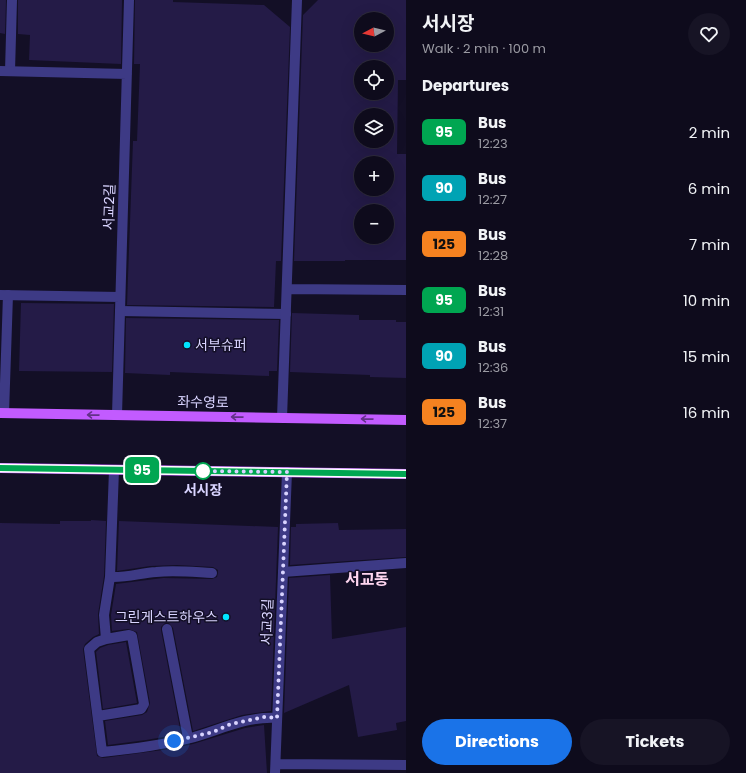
<!DOCTYPE html>
<meta charset="utf-8">
<style>
:root{--surface:#0e0b1c;--page:#171425;--text:#f1f3f6;--muted:#9b9ba3;--line:#2e2b3b;--accent:#1a73e8}
body{margin:0;font-family:Poppins,"Noto Sans KR",sans-serif;background:var(--page);color:var(--text);height:100vh;display:flex;flex-direction:column;font-size:15px;white-space:nowrap}
*{box-sizing:border-box;margin:0}
p{font-size:13px;color:var(--muted)}
.icon{flex:none;width:22px;height:22px;fill:none;stroke:currentColor;stroke-width:2;stroke-linecap:round;stroke-linejoin:round}
.map{position:relative;flex:1;overflow:hidden}
.details{display:flex;flex-direction:column;background:var(--surface);width:340px}
.details>*{flex:none}
.badge{padding:0 8px;border-radius:6px;font-size:14px;line-height:26px}
.needle{width:26px;rotate:263deg}
.fabs{position:absolute;left:354px;top:12px;display:grid;gap:8px}
.fabs a{display:grid;place-items:center;width:40px;height:40px;border-radius:50%;background:var(--surface);box-shadow:0 4px 16px #0002,0 0 0 1px var(--line);font-size:20px}
.you{position:absolute;width:20px;height:20px;margin:-10px;border:3px solid #fff;border-radius:50%;background:#1a73e8;box-shadow:0 0 0 6px #1a73e833}
.map>.badge{position:absolute;translate:-50% -50%;box-shadow:0 0 0 2px #fff}
h2{padding:0 16px;font-size:15px;line-height:36px}
.round{display:grid;place-items:center;flex:none;width:42px;height:42px;border-radius:21px;background:var(--page)}
.summary{display:flex;align-items:center;justify-content:space-between;height:68px;padding:0 16px}
h1{font-size:19px;font-weight:700;line-height:30px}
.primary-button{display:flex;gap:8px;margin-top:auto;padding:8px 16px}
.primary-button a{flex:1;height:46px;border-radius:24px;background:var(--accent);color:#fff;font-size:16px;font-weight:700;line-height:46px;text-align:center}
.primary-button a+a{background:var(--page);color:var(--text)}
ul{padding:0;list-style:none}
li{display:flex;align-items:center;gap:12px;height:56px;padding:0 16px}
li div{flex:1}
li b{display:block;font-size:15px}
li em{font-style:normal}
li .badge{min-width:44px;font-weight:700;text-align:center}
main{display:flex;flex:1;min-height:0}
.map>svg:first-child{display:block}
.building{fill:#241b47;fill-rule:evenodd}
.lines{fill:none;stroke-linecap:round;stroke-linejoin:round}
.service{stroke:#3d3a85;stroke-width:10}
.pedestrian{stroke:#3d3a85;stroke-width:10}
.minor{stroke:#3d3a85;stroke-width:10}
.primary{stroke:#c25bff;stroke-width:10}
.oneway{stroke:#623188}
.line-casing{stroke:#fff;stroke-width:9}
.line{stroke:#00a651;stroke-width:6}
.walk{stroke:#d9d4ff;stroke-width:4;stroke-dasharray:0 7.2}
.poi-dot{fill:#00e5ff;stroke:#130f26;stroke-width:1.5}
.stop-dot{fill:#fff;stroke:#00a651;stroke-width:2}
.labels{text-anchor:middle;dominant-baseline:central;stroke-width:3;stroke-linejoin:round;paint-order:stroke}
.street-label{font-size:14px;fill:#d9d4ff;stroke:#130f26}
.poi-label{font-size:14px;fill:#d9d4ff;stroke:#130f26;text-anchor:start}
.stop-label{font-size:14px;font-weight:bold;fill:#d9d4ff;stroke:#130f26}
.quarter-label{font-size:16px;font-weight:bold;fill:#ffd6f0;stroke:#130f26}
</style>
<main>
<div class="map">
<svg width="406" height="773" viewBox="0 0 406 773">
<rect width="100%" height="100%" fill="#130f26"/>
<path class="building" d="M 0,0 L 6,0 L 5,34 L 0,33 Z
M 18,0 L 122,0 L 121,64 L 29,60 L 30,35 L 18,34 Z
M 135,0 L 173,0 L 173,2 L 264,5 L 290,27 L 281,261 L 276,261 L 274,307 L 127,305 L 133,141 L 137,141 L 140,64 L 134,64 Z
M 318,0 L 406,0 L 406,80 L 398,80 L 397,154 L 406,154 L 406,260 L 345,260 L 345,261 L 294,261 L 303,15 ZM 361,19 L 387,19 L 387,45 L 361,45 ZM 361,67 L 387,67 L 387,93 L 361,93 ZM 361,115 L 387,115 L 387,141 L 361,141 ZM 361,163 L 387,163 L 387,189 L 361,189 ZM 361,211 L 387,211 L 387,237 L 361,237 Z
M 21,303 L 114,304 L 112,372 L 19,371 Z
M 292,313 L 359,315 L 359,320 L 396,320 L 396,322 L 406,322 L 406,378 L 370,377 L 370,375 L 290,372 Z
M 126,318 L 279,320 L 277,371 L 269,371 L 269,376 L 170,372 L 170,375 L 125,373 Z
M 91,520 L 106,521 L 104,576 L 98,614 L 99,634 L 93,637 L 85,644 L 83,649 L 97,756 L 103,758 L 170,749 L 193,744 L 245,728 L 264,725 L 267,773 L 0,773 L 0,523 L 60,524 L 60,521 L 91,521 Z
M 119,521 L 278,527 L 271,711 L 242,715 L 193,731 L 173,628 L 169,623 L 165,623 L 161,627 L 161,630 L 181,734 L 146,740 L 108,745 L 105,721 L 142,715 L 147,712 L 150,703 L 137,632 L 128,629 L 112,631 L 111,615 L 116,584 L 163,578 L 212,579 L 217,577 L 218,573 L 218,570 L 213,567 L 177,565 L 150,566 L 117,571 Z
M 338,523 L 339,530 L 406,529 L 406,557 L 290,565 L 291,527 L 296,527 L 296,524 Z
M 330,575 L 332,639 L 406,627 L 406,721 L 396,723 L 397,730 L 358,737 L 349,685 L 284,713 L 289,578 Z
M 126,642 L 137,703 L 103,709 L 96,652 L 100,648 L 108,645 Z"/>
<g class="lines">
<path class="service" d="M 10,71 L 12,0
M 120,311 L 286,314
M 4,413 L 8,295
M 114,470 L 110,577 C 126,578 141,573 156,572 C 175,570 193,572 212,573
M 283,572 L 406,563
M 110,577 L 104,615 L 106,639 L 97,642 L 89,649 L 102,752 C 132,749 162,745 191,738 C 220,730 246,716 277,718
M 167,629 L 188,738
M 98,716 L 141,709 L 144,704 L 132,636 L 129,635 L 106,639"/>
<path class="pedestrian" d="M 0,71 L 127,74
M 287,289 L 406,290
M 0,295 L 120,297
M 117,415 L 129,0
M 282,418 L 297,0"/>
<path class="minor" d="M 276,764 L 406,765
M 275,773 L 287,472"/>
<path class="primary" d="M 0,413 L 406,420
M 0,468 L 406,474"/>
</g>
<defs><path id="oneway-shaft" d="M-6 0H5M1.5-3L5.5 0L1.5 3" fill="none" stroke-width="1.6" stroke-linecap="round" stroke-linejoin="round"/></defs>
<g class="oneway">
<use href="#oneway-shaft" transform="translate(93 415) rotate(-179)"/>
<use href="#oneway-shaft" transform="translate(237 417) rotate(-179)"/>
<use href="#oneway-shaft" transform="translate(367 419) rotate(-179)"/>
</g>
<g class="lines">
<g class="line-casing">
<path id="line" d="M 0,468 L 406,474"/>
</g>
<use href="#line" class="line"/>
<path class="walk" d="M 174,741 L 213,732 L 231,724 L 264,717 L 277,718 L 287,472 L 203,471"/>
</g>
<g class="poi-dot">
<circle cx="187" cy="345" r="4"/>
<circle cx="226" cy="617" r="4"/>
</g>
<circle class="stop-dot" cx="203" cy="471" r="8"/>
<g class="labels">
<g class="street-label">
<text transform="translate(109 207) rotate(-88)">서교2길</text>
<text transform="translate(203 402) rotate(1)">좌수영로</text>
<text transform="translate(267 622) rotate(-88)">서교3길</text>
</g>
<g class="poi-label">
<text x="195" y="345">서부슈퍼</text>
<text x="218" y="617" text-anchor="end">그린게스트하우스</text>
</g>
<g class="stop-label">
<text x="203" y="490">서시장</text>
</g>
<g class="quarter-label">
<text x="367" y="579">서교동</text>
</g>
</g>
</svg>
<div class="fabs">
<a><svg class="needle" viewBox="-14 -14 28 28"><path d="M0-13l5 13h-10z" fill="#e53935"/><path d="M0 13l5-13h-10z" fill="#9b9ba3"/></svg></a>
<a><svg class="icon" aria-label="locate" viewBox="0 0 24 24"><circle cx="12" cy="12" r="6"/><path d="M12 2v4M12 18v4M2 12h4M18 12h4"/></svg></a>
<a><svg class="icon" aria-label="layers" viewBox="0 0 24 24"><path d="M12 4l9 5-9 5-9-5zM3 14l9 5 9-5"/></svg></a>
<a>+</a>
<a>−</a>
</div>
<div class="you" style="left:174px;top:741px"></div>
<b class="badge" style="left:142px;top:470px;background:#00a651;color:#fff">95</b>
</div>
<section class="details">
<div class="summary"><div><h1>서시장</h1><p>Walk · 2 min · 100 m</p></div><a class="round"><svg class="icon" aria-label="heart" viewBox="0 0 24 24"><path d="M12 20l-8-8c-3-5 5-10 8-4 3-6 11-1 8 4z"/></svg></a></div>
<h2>Departures</h2>
<ul>
<li><span class="badge" style="background:#00a651;color:#fff">95</span><div><b>Bus</b><p>12:23</p></div><em>2 min</em></li>
<li><span class="badge" style="background:#00a3b4;color:#fff">90</span><div><b>Bus</b><p>12:27</p></div><em>6 min</em></li>
<li><span class="badge" style="background:#f58220;color:#111">125</span><div><b>Bus</b><p>12:28</p></div><em>7 min</em></li>
<li><span class="badge" style="background:#00a651;color:#fff">95</span><div><b>Bus</b><p>12:31</p></div><em>10 min</em></li>
<li><span class="badge" style="background:#00a3b4;color:#fff">90</span><div><b>Bus</b><p>12:36</p></div><em>15 min</em></li>
<li><span class="badge" style="background:#f58220;color:#111">125</span><div><b>Bus</b><p>12:37</p></div><em>16 min</em></li>
</ul>
<div class="primary-button"><a>Directions</a><a>Tickets</a></div>
</section>
</main>
